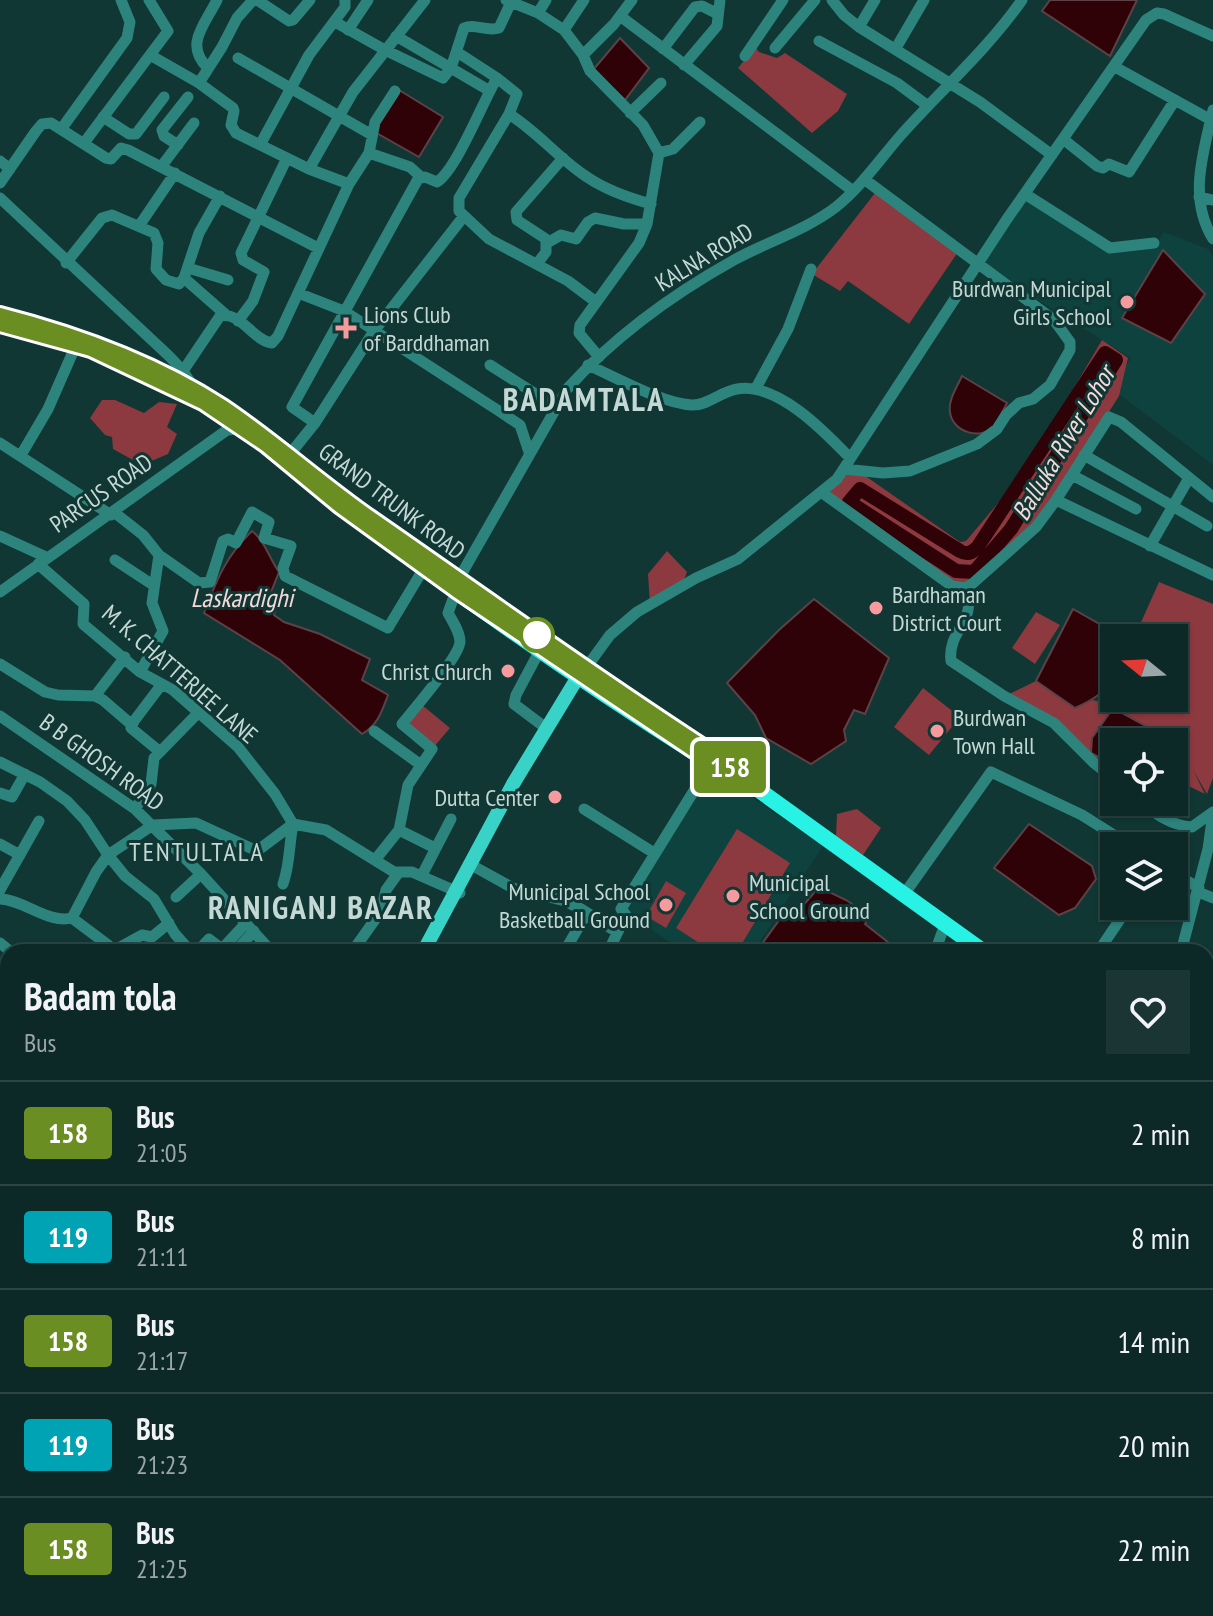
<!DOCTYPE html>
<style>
:root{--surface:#0c2927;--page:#1a3533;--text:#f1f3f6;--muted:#9aa6a7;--line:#2c4544}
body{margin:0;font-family:"PT Sans Narrow",sans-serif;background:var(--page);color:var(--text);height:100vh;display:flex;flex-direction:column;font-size:30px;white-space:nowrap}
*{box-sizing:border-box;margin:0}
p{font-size:26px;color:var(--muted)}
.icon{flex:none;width:44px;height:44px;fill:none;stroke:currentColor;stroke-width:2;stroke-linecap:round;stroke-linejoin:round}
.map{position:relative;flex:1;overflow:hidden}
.side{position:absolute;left:0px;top:944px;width:1214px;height:672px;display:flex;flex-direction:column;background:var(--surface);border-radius:24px 24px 0 0;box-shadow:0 2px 6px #0004,0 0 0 2px var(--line)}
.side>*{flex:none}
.badge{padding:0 16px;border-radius:6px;font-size:28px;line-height:52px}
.needle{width:52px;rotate:288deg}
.tools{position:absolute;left:1100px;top:624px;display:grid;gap:16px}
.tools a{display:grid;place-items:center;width:88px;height:88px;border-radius:0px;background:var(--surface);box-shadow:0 2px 6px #0004,0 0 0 2px var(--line);font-size:40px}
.map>.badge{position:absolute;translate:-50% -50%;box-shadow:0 0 0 4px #fff}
.round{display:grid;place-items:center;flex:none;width:84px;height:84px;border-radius:0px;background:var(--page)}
.headline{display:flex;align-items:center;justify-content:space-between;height:136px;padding:0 24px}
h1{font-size:38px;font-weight:700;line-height:60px}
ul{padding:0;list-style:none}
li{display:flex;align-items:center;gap:24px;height:104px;padding:0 24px;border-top:2px solid var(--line)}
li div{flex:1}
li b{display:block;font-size:30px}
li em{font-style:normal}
li .badge{min-width:88px;font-weight:700;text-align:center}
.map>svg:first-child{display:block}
.built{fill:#0d423e}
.green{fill:#8c393f}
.water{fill:#2f0208;stroke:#5c4246;stroke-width:2}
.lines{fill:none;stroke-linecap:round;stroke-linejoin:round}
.river{stroke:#2f0208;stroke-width:14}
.minor{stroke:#2d847d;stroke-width:11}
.major{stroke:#39d2c6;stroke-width:14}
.highway{stroke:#28f2e4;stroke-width:16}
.line-casing{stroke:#fff;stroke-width:18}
.line{stroke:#6b8e23;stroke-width:12}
.poi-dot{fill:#f59b9d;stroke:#103734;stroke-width:3}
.stop-dot{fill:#fff;stroke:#6b8e23;stroke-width:4}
.labels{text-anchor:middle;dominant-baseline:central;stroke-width:6;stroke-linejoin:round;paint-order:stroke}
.street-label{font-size:24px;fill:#c4d8d5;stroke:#103734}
.poi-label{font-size:24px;fill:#c4d8d5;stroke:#103734;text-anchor:end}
.water-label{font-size:26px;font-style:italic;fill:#f4d9d8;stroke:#103734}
.neighbourhood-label{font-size:26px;letter-spacing:2px;fill:#c4d8d5;stroke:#103734}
.district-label{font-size:32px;font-weight:bold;letter-spacing:2px;fill:#c4d8d5;stroke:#103734}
</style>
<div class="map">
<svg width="1213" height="1616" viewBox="0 0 1213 1616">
<rect width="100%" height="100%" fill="#103734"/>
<path class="built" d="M 1025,198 L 1108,252 L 1155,246 L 1164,232 L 1208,249 L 1213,256 L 1213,465 L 1111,388 L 1131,358 L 980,264 Z
M 710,769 L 823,846 L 753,952 L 684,952 L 622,910 Z"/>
<path class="green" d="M 755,47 L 759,52 L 777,58 L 785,53 L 847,94 L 838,111 L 812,133 L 738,68 Z
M 875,193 L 958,252 L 909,324 L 848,281 L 840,291 L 812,274 Z
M 1102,340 L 1128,358 L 1119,396 L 1036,527 L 979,581 L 952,585 L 821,492 L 854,468 L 960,542 L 966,541 L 1026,470 Z
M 102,400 L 115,400 L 144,413 L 159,402 L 177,404 L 167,427 L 177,434 L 168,454 L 142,465 L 113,449 L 112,437 L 105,435 L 90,418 Z
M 667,551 L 687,572 L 684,580 L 650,604 L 648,574 Z
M 1159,582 L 1213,604 L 1213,778 L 1207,794 L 1193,770 L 1205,794 L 1174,779 L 1174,742 L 1114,742 L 1114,771 L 1081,746 L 1005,696 L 1036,681 L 1075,708 L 1093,700 L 1105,703 L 1114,683 L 1114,698 L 1174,698 L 1174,638 L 1134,638 Z
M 1036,612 L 1060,625 L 1035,664 L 1012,648 Z
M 923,688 L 960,717 L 929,755 L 894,727 Z
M 422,705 L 450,728 L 433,748 L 406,724 Z
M 857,809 L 881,828 L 863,855 L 836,836 L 837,814 Z
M 737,829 L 790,863 L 737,952 L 713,952 L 676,928 Z
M 666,881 L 686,893 L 666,928 L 646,916 Z
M 1213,1336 L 1213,1441 L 1209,1445 L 1213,1448 L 1213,1489 L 1206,1490 L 1206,1340 Z"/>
<path class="water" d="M 1050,0 L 1137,0 L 1110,56 L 1042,11 Z
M 620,38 L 649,68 L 625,100 L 593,70 Z
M 399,90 L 443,117 L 419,157 L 373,131 Z
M 1163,250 L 1205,294 L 1171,343 L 1122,318 Z
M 962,376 L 1007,403 C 1003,410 999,420 994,426 C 981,441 952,432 950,412 C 948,400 957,387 962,376 Z
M 252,531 C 265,541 269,558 279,572 L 271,592 L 279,601 L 274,615 L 284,622 L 320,634 L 370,659 L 362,680 L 388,695 C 382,711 378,725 362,734 L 280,660 L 204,613 C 217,579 226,556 252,531 Z
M 814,599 L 889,658 L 865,714 L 854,710 L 844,730 L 846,741 L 811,764 L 766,738 L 755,715 L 727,683 L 779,630 Z
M 1073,609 L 1124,638 L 1114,638 C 1114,679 1115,690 1075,708 L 1036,681 Z
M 1113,708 L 1157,732 L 1156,742 L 1114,742 L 1114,765 L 1091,753 L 1092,738 Z
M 1029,824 L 1092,866 L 1096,879 L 1075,908 L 1059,915 L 994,868 Z
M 819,887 L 846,900 L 870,916 L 865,924 L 889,943 L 883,952 L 756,952 L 788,908 L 801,908 Z
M 0,1016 L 8,1022 L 8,1160 L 0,1168 Z
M 468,1608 L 534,1608 L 531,1616 L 476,1616 Z
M 857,1608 L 910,1608 L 902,1616 L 851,1616 Z"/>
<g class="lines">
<path class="river" d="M 1105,353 L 1116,360 L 1011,529 L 974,572 L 956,571 L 849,502 L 860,489 L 960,551 C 967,555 971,553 977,548 Z"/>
<path class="minor" d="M 257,0 L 289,21 L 293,20 L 310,0
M 506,0 L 538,13 L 564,30 L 583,55 L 590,71 L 643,125 L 659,153 L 647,224 L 639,243 L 580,325 L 579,333 L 599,357
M 832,0 L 844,15 L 859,27 L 980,102 L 1052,155
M 538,13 L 546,0
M 620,16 L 853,191
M 335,22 L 385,50 L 443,78 L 451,68 L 464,28 C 475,23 486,32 499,28 L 512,0
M 859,27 L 875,0
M 348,30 L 368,0
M 564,30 L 584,0
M 396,36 L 490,91
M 819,41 L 897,83 L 928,106
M 775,48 L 815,0
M 896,48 L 924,0
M 663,49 L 695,7 L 702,6 L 718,14
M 457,52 L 497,78
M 150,55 L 199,83
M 583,55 L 614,24 L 632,0
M 745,56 L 783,0
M 238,58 L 372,135
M 684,65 L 717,26 L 720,0
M 1115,67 L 1211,120
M 208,68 C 184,45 204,26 217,0
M 1213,110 C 1203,154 1188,198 1213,239
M 630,113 L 661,83
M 509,114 L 459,198 L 459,211 L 489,239 L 568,281 L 596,302
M 103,117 L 129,134 L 136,134 L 164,97
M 62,128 L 127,38 L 130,22 L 121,0
M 1063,139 L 1097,166 L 1103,168 L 1109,164 L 1129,172 L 1175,100
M 84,143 L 168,31 L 149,0
M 178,145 L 164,136 L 162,130 L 188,97
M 260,145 L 309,55 L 345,7 L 345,0
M 369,153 L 410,167 L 421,177
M 659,153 L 673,149 L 700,122
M 0,161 L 10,169
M 161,167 L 194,123
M 309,169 L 353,92 L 425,0
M 0,183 L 36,131 L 42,124 L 51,123 L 106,158 L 111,159 L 121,148 L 128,150 L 318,248
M 349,184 L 369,153 L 375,122 L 395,91
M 1025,194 L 1110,248 L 1154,243
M 1199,197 L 1213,200
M 0,198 L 169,356 L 183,371 L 203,402
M 139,226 L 175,173
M 547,243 L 561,235 L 576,239 L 588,222 L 595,218 L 624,224 L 647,224
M 66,263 L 102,218 L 112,215 L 154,233 L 158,243 L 156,269 L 166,280 L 179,284 L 184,278 L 199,233 L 220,196
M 537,264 L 546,252 L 546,239 L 517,220 L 516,212 L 563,158
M 188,268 L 228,280
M 184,278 L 225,314
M 298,293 L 344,311 L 499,411 L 520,425 L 529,452
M 238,321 L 253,301 L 264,272 L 243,260 L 241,253 L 287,158
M 490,365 L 556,407
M 588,365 C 615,377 663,404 692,405 C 707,406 722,391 737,389 C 777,382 824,431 849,457
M 183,371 L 220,316 C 241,311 252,340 272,343 L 278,336 L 349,184 L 309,169 L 236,133 L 231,125 L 234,111 L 233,108 L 199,83 L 222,47 L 237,18 L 253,0
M 756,388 L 788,329 L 811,269
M 315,423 L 374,331 L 464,216
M 0,443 L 111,515
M 290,454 L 315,423 L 292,407 L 418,179 L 425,177 L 437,182 C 457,169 483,101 497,78 L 517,94 L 509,114 C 539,133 559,159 587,177 C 606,190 629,198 651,204
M 21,455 L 48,409 L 76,345
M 1084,455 L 1207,526
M 844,469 L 883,473 L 910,471 L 977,444 L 997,429 L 1006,415 L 1019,403 L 1033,399 L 1050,385 L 1070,350 L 1070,342 L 1054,320 L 864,179
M 1072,475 L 1136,509
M 821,492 L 952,586 L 965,588 L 972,584 L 1036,527 L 1056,500 L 1213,575
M 1056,500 L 1109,417 L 1121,422 L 1213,497
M 115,513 L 143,535 L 159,555 L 152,603 L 163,631 L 140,672
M 0,536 L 46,557
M 1150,546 L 1189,478
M 159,555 L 199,583 L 210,582 L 223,541 L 228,539 L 236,543 L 252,512 L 269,522 L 264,538 L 291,546 L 283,568 L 285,576 L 388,628 L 424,568
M 115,560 L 153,585
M 38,564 L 84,604 L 83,624 L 140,672 L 173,690 L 238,747 L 275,794 L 293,824 L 326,830 L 394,872 L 412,872 L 460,893
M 965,588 C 979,622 947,629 951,661 L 1004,696 L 1054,723 L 1094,763 L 1114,779
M 453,589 L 567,389 C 613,338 673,294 734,260 C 767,242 806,230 836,207 C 861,187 880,159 901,135 C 941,90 987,50 1022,0
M 0,592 L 227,430 L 240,429 L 243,426
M 540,650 L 516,695 L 514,704 L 546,728
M 0,664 L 45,692 L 58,695 L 95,696 L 103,700 L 132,725
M 586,668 L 610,635 L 637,612 L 696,578 L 738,559 L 837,479 L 1007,219 L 1146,20 L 1157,13 L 1164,14 L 1213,36
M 95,696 L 125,657
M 0,716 L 135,809 L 201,874 L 272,952
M 374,731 L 421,765
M 159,751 L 131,728 L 134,721 L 162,684
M 0,762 L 40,782 L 67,801 L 85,820 L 108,855 L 125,876 L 154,899 L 175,934 L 191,952
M 0,793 L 12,797 L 25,774
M 1142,802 C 1158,816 1171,825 1192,827 L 1213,812
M 135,809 L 151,784 L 154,758 L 199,712
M 584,809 L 654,853
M 399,830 L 435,848
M 0,844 L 20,855
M 375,860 L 399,830 L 408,785 L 432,749 L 402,724 C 414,709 459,657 460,642 C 460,632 453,622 448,613 L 456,591
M 475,867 L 513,888 L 565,901 L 581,909 L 617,932
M 1174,873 L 1199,888
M 422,875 L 451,819
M 283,884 C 290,864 289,845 293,824
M 0,890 L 39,821
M 1198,892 L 1213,898
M 905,893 L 991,772 L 1082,815 L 1131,846
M 176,897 L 201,874
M 0,899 C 25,900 48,924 72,918 L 108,945 L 111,952
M 72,918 L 96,872 L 108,855 L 153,825 L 196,823 L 257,851 L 293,824
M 0,943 L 11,952
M 111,952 L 142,935 L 152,937 L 169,923
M 197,952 L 209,939 L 222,949 L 246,923
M 235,952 L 254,931
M 352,952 L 374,921 L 382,908 L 386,890 L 399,872
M 564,952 L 587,913
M 608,952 L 626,915 L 621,909 L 711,763
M 935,952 L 945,924
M 944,952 L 960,947 L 977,948
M 1098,952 L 1129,906
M 1181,952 L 1208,849 L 1213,813
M 1206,969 L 1213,972
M 0,991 L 8,996
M 1206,1003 L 1212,1008 L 1210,1025 L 1213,1027
M 1206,1123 L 1213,1114
M 0,1201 L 8,1189
M 1206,1226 L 1213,1218
M 0,1324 L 8,1327
M 0,1415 L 8,1397
M 1206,1464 L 1213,1451
M 0,1472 L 8,1475
M 1206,1519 L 1213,1522
M 0,1558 L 8,1564
M 0,1586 L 8,1586
M 1206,1592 L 1213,1595
M 55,1608 L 78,1616
M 322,1608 L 333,1616
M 456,1608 L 467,1616
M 560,1608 L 575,1616
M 625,1608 L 636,1616
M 696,1608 L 713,1616
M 822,1608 L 824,1616
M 951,1608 L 964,1616
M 93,1616 C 109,1605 120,1609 136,1616
M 419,1616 L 422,1608
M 756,1616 L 761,1608
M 1008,1616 L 1014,1608
M 1071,1616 L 1076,1608
M 1122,1616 L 1126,1608"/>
<path class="major" d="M 423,952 L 513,784 L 584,667
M 263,1616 L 264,1608"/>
<path class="highway" d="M 0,325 C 75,342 154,368 218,412 C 282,455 340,506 402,552 C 505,628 613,702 722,770 L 731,770 L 984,952
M 1206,1150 L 1213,1164"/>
</g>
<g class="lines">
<g class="line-casing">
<path id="line" d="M 0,314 C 78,334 155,362 223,406 C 275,441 321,483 373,519 C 491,601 607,684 728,762 L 731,770 L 722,770 L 456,591 L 340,507 L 265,445 L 203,403 L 91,350 L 0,325"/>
</g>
<use href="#line" class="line"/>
</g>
<g class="poi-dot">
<circle cx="1127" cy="302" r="8"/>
<path d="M342 316h8v8h8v8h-8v8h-8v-8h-8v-8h8z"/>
<circle cx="876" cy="608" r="8"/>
<circle cx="508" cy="671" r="8"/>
<circle cx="937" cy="731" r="8"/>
<circle cx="555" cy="797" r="8"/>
<circle cx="733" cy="896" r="8"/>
<circle cx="666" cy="905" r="8"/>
</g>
<circle class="stop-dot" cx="537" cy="635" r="16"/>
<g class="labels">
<g class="street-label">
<text transform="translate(704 257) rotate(-31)">KALNA ROAD</text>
<text transform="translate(101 493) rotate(-35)">PARCUS ROAD</text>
<text transform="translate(392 501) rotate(37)">GRAND TRUNK ROAD</text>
<text transform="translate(180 674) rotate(41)">M. K. CHATTERJEE LANE</text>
<text transform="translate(102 762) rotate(36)">B B GHOSH ROAD</text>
</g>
<g class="poi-label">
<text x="1111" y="288">Burdwan Municipal<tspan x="1111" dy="28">Girls School</tspan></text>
<text x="364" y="314" text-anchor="start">Lions Club<tspan x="364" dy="28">of Barddhaman</tspan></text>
<text x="892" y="594" text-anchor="start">Bardhaman<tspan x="892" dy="28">District Court</tspan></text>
<text x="492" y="671">Christ Church</text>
<text x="953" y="717" text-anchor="start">Burdwan<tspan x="953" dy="28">Town Hall</tspan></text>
<text x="539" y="797">Dutta Center</text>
<text x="749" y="882" text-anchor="start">Municipal<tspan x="749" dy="28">School Ground</tspan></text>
<text x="650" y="891">Municipal School<tspan x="650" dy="28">Basketball Ground</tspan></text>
</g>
<g class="water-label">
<text transform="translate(1063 443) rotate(-59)">Balluka River Lohor</text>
<text x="242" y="597">Laskardighi</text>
</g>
<g class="neighbourhood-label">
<text x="197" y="851">TENTULTALA</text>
</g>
<g class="district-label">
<text x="584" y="399">BADAMTALA</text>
<text x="321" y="907">RANIGANJ BAZAR</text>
</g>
</g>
</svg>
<div class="tools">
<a><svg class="needle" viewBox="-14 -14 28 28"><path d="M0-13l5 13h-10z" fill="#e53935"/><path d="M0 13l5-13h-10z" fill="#9aa6a7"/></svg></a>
<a><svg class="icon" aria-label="locate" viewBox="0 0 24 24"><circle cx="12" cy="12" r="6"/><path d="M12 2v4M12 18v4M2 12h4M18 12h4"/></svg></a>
<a><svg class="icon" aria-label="layers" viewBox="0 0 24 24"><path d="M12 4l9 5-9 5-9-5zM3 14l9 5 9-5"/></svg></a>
</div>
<b class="badge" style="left:730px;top:767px;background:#6b8e23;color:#fff">158</b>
<section class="side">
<div class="headline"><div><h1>Badam tola</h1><p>Bus</p></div><a class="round"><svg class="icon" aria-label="heart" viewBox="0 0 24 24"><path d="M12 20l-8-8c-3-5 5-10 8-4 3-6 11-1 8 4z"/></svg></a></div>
<ul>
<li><span class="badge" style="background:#6b8e23;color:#fff">158</span><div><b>Bus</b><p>21:05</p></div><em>2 min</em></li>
<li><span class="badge" style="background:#00a3b4;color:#fff">119</span><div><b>Bus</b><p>21:11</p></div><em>8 min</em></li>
<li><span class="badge" style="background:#6b8e23;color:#fff">158</span><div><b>Bus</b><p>21:17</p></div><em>14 min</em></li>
<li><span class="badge" style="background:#00a3b4;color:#fff">119</span><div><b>Bus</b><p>21:23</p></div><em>20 min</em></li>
<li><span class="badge" style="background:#6b8e23;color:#fff">158</span><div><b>Bus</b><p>21:25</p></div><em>22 min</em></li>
</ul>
</section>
</div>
